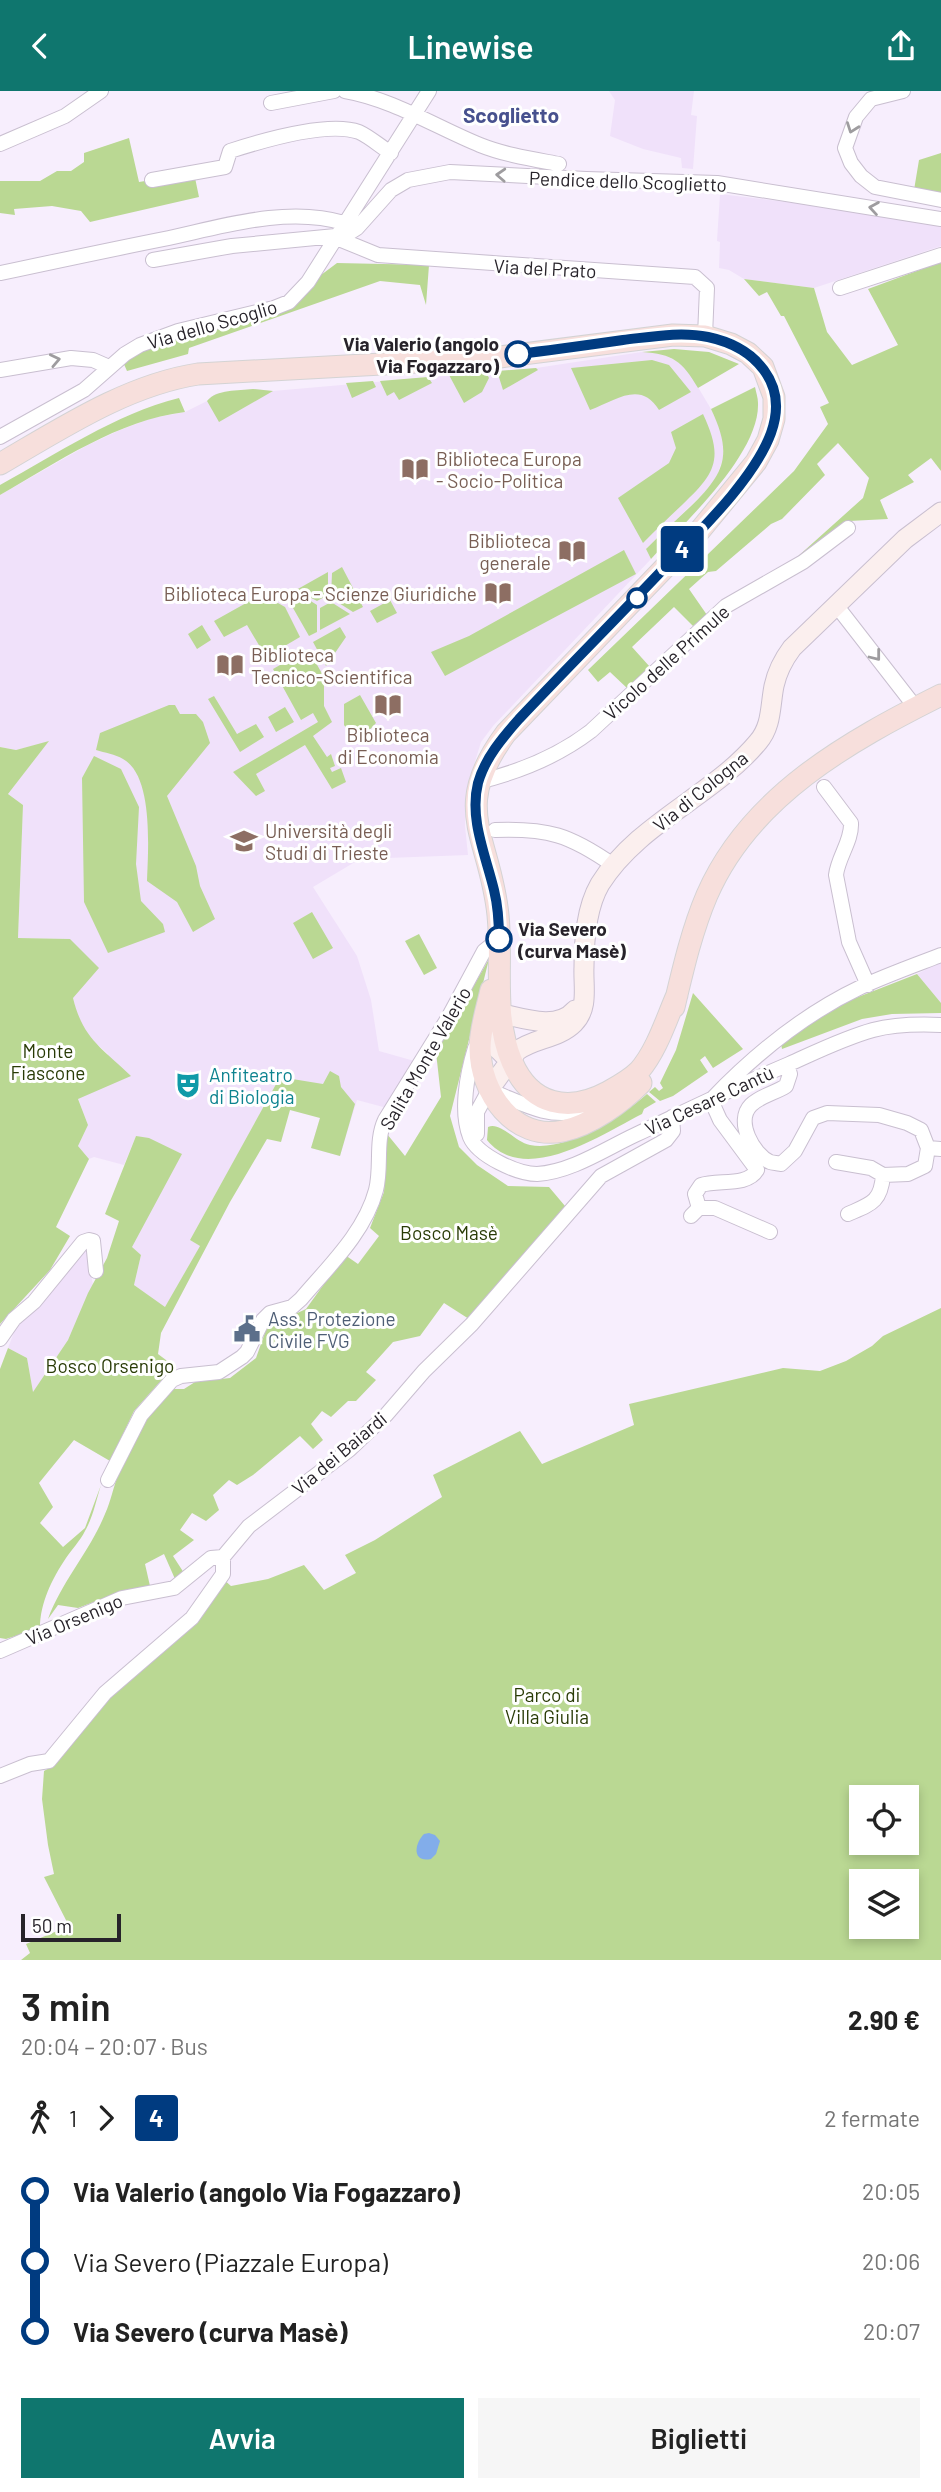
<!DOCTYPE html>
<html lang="it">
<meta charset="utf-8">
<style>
:root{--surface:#fff;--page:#f6f6f6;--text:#222;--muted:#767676;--accent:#0f766e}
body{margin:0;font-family:Barlow,sans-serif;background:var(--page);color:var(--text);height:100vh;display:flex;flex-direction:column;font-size:26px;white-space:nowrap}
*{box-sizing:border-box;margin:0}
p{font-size:23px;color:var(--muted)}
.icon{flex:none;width:38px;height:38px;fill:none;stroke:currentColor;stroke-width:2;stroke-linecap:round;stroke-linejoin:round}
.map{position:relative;height:1869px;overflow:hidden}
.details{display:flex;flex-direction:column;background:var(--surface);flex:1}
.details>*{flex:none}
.badge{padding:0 14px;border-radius:5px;font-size:24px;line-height:46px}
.controls{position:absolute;left:849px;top:1694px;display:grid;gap:14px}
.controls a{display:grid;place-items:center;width:70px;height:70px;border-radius:0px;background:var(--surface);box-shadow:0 4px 10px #0003;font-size:35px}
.scale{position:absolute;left:21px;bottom:18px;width:100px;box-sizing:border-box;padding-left:7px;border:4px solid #27232a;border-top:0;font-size:19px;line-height:24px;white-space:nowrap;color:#27232a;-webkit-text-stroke:5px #fff;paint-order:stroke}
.map>.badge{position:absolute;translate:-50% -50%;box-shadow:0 0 0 4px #fff}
.legs{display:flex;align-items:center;gap:10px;height:77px;padding:0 21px;font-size:23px}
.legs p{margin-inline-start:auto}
.summary{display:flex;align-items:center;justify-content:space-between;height:119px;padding:0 21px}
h1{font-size:38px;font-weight:600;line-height:52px}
.primary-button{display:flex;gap:14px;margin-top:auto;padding:14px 21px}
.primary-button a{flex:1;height:80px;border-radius:0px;background:var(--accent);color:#fff;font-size:28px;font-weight:600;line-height:80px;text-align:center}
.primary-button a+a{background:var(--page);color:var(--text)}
ul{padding:0 21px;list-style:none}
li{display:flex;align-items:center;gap:24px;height:70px;font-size:26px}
li i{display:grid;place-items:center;width:10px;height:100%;margin:0 9px;background:currentColor}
li i::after{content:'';width:18px;height:18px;margin:-9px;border:5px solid;border-radius:50%;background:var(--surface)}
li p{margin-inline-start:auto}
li:first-child i{background:linear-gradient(#0000 50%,currentColor 0)}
li:last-child i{background:linear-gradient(currentColor 50%,#0000 0)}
header{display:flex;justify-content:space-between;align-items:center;height:91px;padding:0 21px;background:var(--accent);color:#fff;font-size:32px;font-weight:600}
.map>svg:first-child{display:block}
.built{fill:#f0e1fa}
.green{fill:#bad893;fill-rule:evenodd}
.water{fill:#82adea}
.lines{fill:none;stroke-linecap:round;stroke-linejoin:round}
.street-casing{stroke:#c9bfd0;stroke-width:16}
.secondary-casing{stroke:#c9bfd0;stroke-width:21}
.primary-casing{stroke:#d4d3d4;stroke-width:23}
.street{stroke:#fff;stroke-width:14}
.secondary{stroke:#fbefee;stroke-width:19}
.primary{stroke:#f7dfdc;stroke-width:21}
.oneway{stroke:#9e9c9f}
.line-1-casing{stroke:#fff;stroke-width:16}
.line-1{stroke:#003b80;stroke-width:10}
.stop-1-dot{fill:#fff;stroke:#003b80;stroke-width:3.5}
.labels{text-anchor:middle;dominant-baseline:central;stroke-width:6;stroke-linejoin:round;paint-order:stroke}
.street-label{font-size:19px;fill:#27232a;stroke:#fff}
.stop-label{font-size:19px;font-weight:bold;fill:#27232a;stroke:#fff;text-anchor:end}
.education-label{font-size:19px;fill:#785e54;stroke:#fff;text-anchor:start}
.park-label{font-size:19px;fill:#293b06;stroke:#fff}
.culture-label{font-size:19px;fill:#0d838f;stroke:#fff;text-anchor:start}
.service-label{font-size:19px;fill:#4e5e75;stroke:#fff;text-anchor:start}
.neighbourhood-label{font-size:21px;font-weight:bold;fill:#47518e;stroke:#fff}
</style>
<header><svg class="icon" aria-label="back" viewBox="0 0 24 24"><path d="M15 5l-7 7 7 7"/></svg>Linewise<svg class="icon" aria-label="share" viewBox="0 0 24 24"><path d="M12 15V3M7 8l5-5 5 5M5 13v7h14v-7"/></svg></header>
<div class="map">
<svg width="941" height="1869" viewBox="0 0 941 1869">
<rect width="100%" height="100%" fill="#f7eefd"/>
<path class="built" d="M 609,0 L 694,0 L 691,24 L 697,25 L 693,78 L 682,77 L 681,67 L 643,58 L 610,45 L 615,9 Z
M 720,103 L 819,115 L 941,134 L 941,155 L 814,197 L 744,188 L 729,179 L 719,177 L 720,151 L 717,150 Z
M 642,261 L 661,262 L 680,272 L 689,281 L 711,318 L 720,336 L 724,351 L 723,367 L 715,391 L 646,458 L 651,468 L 493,635 L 481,651 L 466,700 L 465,735 L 468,764 L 360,768 L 313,796 L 357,865 L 371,909 L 379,960 L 418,971 L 387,1017 L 357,1009 L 340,1065 L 311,1057 L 329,996 L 280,987 L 190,1149 L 200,1155 L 165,1217 L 134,1194 L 141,1164 L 131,1156 L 136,1045 L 124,1074 L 94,1066 L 89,1068 L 78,1055 L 88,1034 L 78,1008 L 108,963 L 87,944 L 78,927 L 73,907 L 70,848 L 18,847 L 23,714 L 8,703 L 48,651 L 16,659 L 0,656 L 0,404 L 86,355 L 120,339 L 152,327 L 185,321 L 207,310 L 215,303 L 253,298 L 273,300 L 536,277 Z
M 941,871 L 941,912 L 917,883 Z
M 86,1156 L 93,1194 L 68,1249 L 33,1302 L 27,1267 L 8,1257 L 16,1236 Z"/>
<path class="green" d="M 129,47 L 139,91 L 194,82 L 199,106 L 90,131 L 81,120 L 52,115 L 14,118 L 15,124 L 0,122 L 0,90 L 40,90 L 57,80 L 71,80 L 84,71 L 84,62 Z
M 941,62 L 941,104 L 914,99 L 919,69 Z
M 941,171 L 941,380 L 931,367 L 908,384 L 914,391 L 880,409 L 888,428 L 849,430 L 795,468 L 863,407 L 869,387 L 838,352 L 817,373 L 825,384 L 782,428 L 771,433 L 716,480 L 708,481 L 689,498 L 707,524 L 693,535 L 674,516 L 632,556 L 650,576 L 628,598 L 610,581 L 598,591 L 588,579 L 794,380 L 828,333 L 820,316 L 829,312 L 784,225 L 781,225 L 767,201 L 759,205 L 744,188 L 814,197 L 827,241 L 852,274 L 898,254 L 868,198 Z
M 337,172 L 429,174 L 426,214 L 420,194 L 380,190 L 189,257 L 188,263 L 127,280 L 123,271 L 160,251 L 272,224 L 297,213 L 317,187 Z
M 674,258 L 709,261 L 739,273 L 698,297 C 682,270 673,263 642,261 Z
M 652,269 L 669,274 L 691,301 L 659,319 C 641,289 616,309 590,319 L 571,277 Z
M 536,277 L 538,279 L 503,299 L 497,280 Z
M 486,281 L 489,287 L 482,301 L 464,312 L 449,284 Z
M 428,286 L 432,292 L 399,309 L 394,301 L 387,305 L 380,290 Z
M 373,290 L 376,296 L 352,307 L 346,292 Z
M 755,296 C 756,301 758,307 758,312 C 760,363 684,432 651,468 L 646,458 C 660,444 675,430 690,416 C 725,382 733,364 711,318 Z
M 253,298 L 273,300 L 219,331 L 207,310 C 217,298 238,300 253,298 Z
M 179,307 L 185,321 C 118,329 58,371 0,404 L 0,394 C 57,363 115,323 179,307 Z
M 703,323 C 724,368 716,382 682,414 C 669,426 656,439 643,452 L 618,407 L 669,372 L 676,357 L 671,341 Z
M 624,459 L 636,483 L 445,585 L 431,561 L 469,545 Z
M 342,476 L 363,516 L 353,521 L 331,507 L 332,482 Z
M 328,481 L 328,504 L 317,510 L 296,499 Z
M 298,502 L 317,514 L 317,541 L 309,545 L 289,510 Z
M 262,503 L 285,516 L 300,546 L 266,566 L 247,534 L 224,546 L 214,530 Z
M 390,509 L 397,522 L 377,532 L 370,520 Z
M 331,511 L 350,523 L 320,539 L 320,517 Z
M 202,534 L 211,549 L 197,558 L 188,543 Z
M 340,536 L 346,546 L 326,575 L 313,551 Z
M 308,558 L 324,586 L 324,615 L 332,631 L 313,645 L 327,666 L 331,663 L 335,675 L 330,677 L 332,681 L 341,677 L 346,691 L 332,698 L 305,654 L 256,683 L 265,700 L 256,705 L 233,681 L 318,631 L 313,622 L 301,629 L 273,578 Z
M 360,604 L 376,632 L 357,652 L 344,634 L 344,613 Z
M 214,605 L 237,643 L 256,633 L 264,646 L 240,661 L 208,608 Z
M 169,614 L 175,614 L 180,623 L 196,623 L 203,631 L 210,652 L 167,705 L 196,775 L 200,795 L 215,828 L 193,841 L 177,811 L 147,790 C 148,760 154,685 123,668 C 115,663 105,662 96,659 L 100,642 Z
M 285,616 L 294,631 L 276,641 L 268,626 Z
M 49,650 L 8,703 L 23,714 L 18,847 L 70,848 L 99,877 L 73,907 C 83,948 102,957 131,985 L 78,1008 L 88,1034 L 78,1055 L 89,1068 L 56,1136 L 70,1145 L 50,1179 L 0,1233 L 0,656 L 16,659 Z
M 94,665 L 121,678 L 139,716 L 136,773 L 141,810 L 163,833 L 165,841 L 108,862 L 84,811 L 82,687 Z
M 312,821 L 333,857 L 313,868 L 293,832 Z
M 419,843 L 437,877 L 424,884 L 405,850 Z
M 489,868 L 450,1025 L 459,1056 L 477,1074 L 508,1095 L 549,1096 L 565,1115 L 469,1228 L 444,1212 L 420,1245 L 393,1251 L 366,1281 L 376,1289 L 356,1310 L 348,1310 L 331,1326 L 322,1320 L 311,1333 L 323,1349 L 313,1358 L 300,1345 L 253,1384 L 237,1394 L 229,1389 L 213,1404 L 219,1419 L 206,1430 L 192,1422 L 180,1439 L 194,1449 L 173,1465 L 184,1482 L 175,1488 L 164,1463 L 145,1473 L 150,1495 L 125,1499 L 78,1517 L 58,1514 L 48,1528 C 62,1490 90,1460 105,1423 C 111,1410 113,1396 119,1382 C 131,1350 149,1320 174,1298 L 184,1298 L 195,1291 L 230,1287 L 256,1267 L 267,1236 L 306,1218 L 345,1164 L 358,1173 L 379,1145 L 370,1137 L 384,1101 L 387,1043 L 405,1065 L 441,1006 L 436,961 Z
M 917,883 L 941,912 L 941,922 L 892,923 L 862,928 L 782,958 L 781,952 L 815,929 L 853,908 Z
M 693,902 L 743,958 L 713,977 L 705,965 L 700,969 L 708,981 L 673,1005 L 660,1010 L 649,1001 L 655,996 L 659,1000 L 663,997 L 660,992 L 676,959 Z
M 330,980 L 339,985 L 341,996 L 355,1013 L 340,1065 L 311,1057 L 320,1027 L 290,1019 L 281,1051 L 267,1048 L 230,1111 L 161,1242 L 158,1263 L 174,1275 L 134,1320 L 110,1370 L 74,1349 L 39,1392 L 53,1416 L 40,1432 L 63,1456 L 85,1437 L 101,1394 C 96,1410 93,1426 85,1440 C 80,1450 72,1458 66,1467 C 52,1488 40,1512 40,1537 L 6,1548 L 0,1547 L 0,1278 L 8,1257 L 27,1267 L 33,1301 L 68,1249 L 88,1202 L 107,1167 L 119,1130 L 105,1123 L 136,1045 L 149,1047 L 182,1063 L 132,1156 L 141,1164 L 134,1194 L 165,1216 L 200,1155 L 190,1149 L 280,986 L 323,993 Z
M 647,1003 L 656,1011 L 644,1018 L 642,1023 C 602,1043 525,1096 487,1049 L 488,1036 C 500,1030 515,1051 530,1054 C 566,1061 621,1026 647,1003 Z
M 941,1217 L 941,1869 L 21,1869 L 30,1862 L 26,1853 L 69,1835 L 44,1786 L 54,1783 L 48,1754 L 42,1708 L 44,1680 L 51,1676 L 96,1620 L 223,1488 L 231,1495 L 268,1488 L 304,1474 L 324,1499 L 356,1482 L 345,1464 L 375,1449 L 442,1406 L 433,1384 L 520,1340 L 542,1373 L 634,1334 L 629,1313 L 783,1277 L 820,1280 L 846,1270 L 872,1255 L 883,1245 ZM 861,1706 L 906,1706 L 906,1752 L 861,1752 ZM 861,1790 L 906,1790 L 906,1836 L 861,1836 Z"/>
<path class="water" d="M 429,1742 L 435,1744 L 440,1750 L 436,1763 L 431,1768 C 412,1772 414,1753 424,1743 Z"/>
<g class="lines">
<g class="street-casing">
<path id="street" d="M 345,0 C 392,8 436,36 480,54 C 505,64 532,68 559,73
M 903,0 L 871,8 L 856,26 L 845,57 L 851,72 L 861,85 L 875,96 L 941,109
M 271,12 L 334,0
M 0,53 L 65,25 L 101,0
M 152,89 L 225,76 L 230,60 C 261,50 328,30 359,41 C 370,46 381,56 391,62
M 334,146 L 378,164 L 695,186 L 707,197 L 705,245
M 153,169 L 232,155 L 346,144 L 357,137 L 391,99 L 408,89 L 450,81 L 586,88 L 717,92 L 941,128
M 1,182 C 57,170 113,158 169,147 C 224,135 288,115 344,132
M 840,197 L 941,164
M 0,279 L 71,267 L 93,269 L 109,276
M 0,346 L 84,299 L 125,263 L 140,254 L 178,240 L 274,217 L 289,211 L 308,191 L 429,0
M 836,514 L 916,617
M 478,691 C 519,681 557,666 591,640 L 726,515 L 803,471 L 848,437
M 824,696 L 851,732 C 852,750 838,766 836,784 L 849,851 L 868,894
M 495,739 C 548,737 570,744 613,774
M 475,957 C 467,983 460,1020 470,1046 C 478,1065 518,1083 537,1083 C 571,1081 605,1058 635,1044 C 686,1020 737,995 789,973 C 816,961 844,947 873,939 C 896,933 918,933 941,934
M 787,974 L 790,983 L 786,995 C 775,1002 760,1005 751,1014 C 735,1030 753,1063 770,1071 C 773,1072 777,1072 781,1073 L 795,1060 L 813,1027 L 827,1022 L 879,1024 L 907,1032 L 921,1039 L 928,1057
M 491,1000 C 520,1011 547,1028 578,1020
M 477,1043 L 477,1021 L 489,999
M 836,1071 L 871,1077 L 883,1084
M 699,1117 L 695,1103 L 701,1094 C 718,1088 747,1096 757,1079 L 720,1029 L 711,1009 C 754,964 804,923 861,896 C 887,884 915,874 941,864
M 848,1123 C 871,1113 881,1111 883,1084 L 908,1083 L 925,1075 L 928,1057 L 941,1058
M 691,1125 L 699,1117 L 715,1117 L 770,1141
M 0,1248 L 14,1228 L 34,1211 L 83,1151 L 89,1149 L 93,1150 L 96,1180
M 108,1389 L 141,1324 L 172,1289 L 181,1285 L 219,1281 L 242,1266 L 247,1261 L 263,1229 L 270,1222 L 292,1216 L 301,1208 C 329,1175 365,1141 376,1099 C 382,1076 375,1050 385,1029 L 448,927 L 484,860 L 499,848
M 0,1560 L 122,1507 L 174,1497 L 211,1467 L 223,1466
M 0,1685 L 30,1673 L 49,1670 L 105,1602 L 192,1527 L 223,1483 L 223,1466 L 249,1435 L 349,1359 L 386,1324 L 424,1280 L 472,1233 L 601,1085 L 666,1049 L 673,1040 L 672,1026"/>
</g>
<g class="secondary-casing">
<path id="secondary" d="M 511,970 C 489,953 489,946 487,920 C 513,923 555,943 575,919
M 489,999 L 517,960 C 534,947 558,948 574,932 C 589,917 583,895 584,876 C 584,849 586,817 600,793 C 638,732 713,705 758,651 C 772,635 770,615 774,595 C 777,581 783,569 792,557 L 905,448 L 941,421"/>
</g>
<g class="primary-casing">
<path id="primary" d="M 0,373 C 62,337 127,294 198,283 L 492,267 L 673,244 L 705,245 L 731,253 L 748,262 L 763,276 L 774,306 L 774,328 L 768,349 L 756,371 L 697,443 L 506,642 C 449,719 490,744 498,824 C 503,873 492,924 512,971 C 531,1015 569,1022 608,1001 C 619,995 630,989 639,980 C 657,959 666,929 677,904
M 491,899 C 487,917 480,938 480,957 C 480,1002 514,1050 563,1040 C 591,1034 621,1012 641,992
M 674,916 C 683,878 692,839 707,804 C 750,705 849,650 941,604"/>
</g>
<use href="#street" class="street"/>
<use href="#secondary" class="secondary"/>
<use href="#primary" class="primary"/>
</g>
<defs><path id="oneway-chevron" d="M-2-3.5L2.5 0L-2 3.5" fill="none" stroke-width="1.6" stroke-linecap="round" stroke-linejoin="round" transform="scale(1.75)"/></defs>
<g class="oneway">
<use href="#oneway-chevron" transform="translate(852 37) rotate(110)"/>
<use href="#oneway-chevron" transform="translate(501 84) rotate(-177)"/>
<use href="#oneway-chevron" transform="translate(874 117) rotate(-171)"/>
<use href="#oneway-chevron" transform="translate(55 269) rotate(-12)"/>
<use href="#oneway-chevron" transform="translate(876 565) rotate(52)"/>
</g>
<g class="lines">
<g class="line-1-casing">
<path id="line-1" d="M 499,848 C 499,831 498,815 494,799 C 486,765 469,728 478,692 C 485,667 503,646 519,628 C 569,575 620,524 670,471 C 703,437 755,386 771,342 C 789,292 755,256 708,246 C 680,240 650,246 623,249 C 588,254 553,259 518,263"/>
</g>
<use href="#line-1" class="line-1"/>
</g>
<defs>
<g id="library-bare" transform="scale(2.1)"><path d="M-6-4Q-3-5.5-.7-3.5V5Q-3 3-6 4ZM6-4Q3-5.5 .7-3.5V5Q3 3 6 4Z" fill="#8d6e63" stroke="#fff" stroke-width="2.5" paint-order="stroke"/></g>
<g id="university-bare" transform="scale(2.1)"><path d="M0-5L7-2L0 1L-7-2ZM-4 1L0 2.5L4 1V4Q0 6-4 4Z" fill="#8d6e63" stroke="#fff" stroke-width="2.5" paint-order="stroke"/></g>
<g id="theatre-bare" transform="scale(2.1)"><path d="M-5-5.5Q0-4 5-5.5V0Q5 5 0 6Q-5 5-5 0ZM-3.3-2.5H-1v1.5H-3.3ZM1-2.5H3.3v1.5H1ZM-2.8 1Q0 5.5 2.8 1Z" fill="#0f9aa8" stroke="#fff" stroke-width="2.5" paint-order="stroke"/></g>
<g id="civic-bare" transform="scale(2.1)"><path d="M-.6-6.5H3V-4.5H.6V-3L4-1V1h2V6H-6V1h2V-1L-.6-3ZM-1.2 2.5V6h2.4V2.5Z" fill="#5c6f8a" stroke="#fff" stroke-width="2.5" paint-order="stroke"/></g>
</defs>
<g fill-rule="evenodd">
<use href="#library-bare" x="415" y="378"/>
<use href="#library-bare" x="572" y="460"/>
<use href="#library-bare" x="498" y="502"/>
<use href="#library-bare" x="230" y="574"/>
<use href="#library-bare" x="388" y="614"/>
<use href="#university-bare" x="244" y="750"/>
<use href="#theatre-bare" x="188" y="994"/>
<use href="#civic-bare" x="247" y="1238"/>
</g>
<g class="stop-1-dot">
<circle cx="518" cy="263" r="12"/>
<circle cx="637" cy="507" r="9"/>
<circle cx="499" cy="848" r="12"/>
</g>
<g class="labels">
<g class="street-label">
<text transform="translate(628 90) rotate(2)">Pendice dello Scoglietto</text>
<text transform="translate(545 177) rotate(3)">Via del Prato</text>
<text transform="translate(212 233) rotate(-16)">Via dello Scoglio</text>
<text transform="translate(666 571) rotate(-42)">Vicolo delle Primule</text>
<text transform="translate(700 700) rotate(-39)">Via di Cologna</text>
<text transform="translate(425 967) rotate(-60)">Salita Monte Valerio</text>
<text transform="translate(709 1009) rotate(-25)">Via Cesare Cantù</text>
<text transform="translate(339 1362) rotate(-40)">Via dei Baiardi</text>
<text transform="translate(74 1528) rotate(-23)">Via Orsenigo</text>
</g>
<g class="stop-label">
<text x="499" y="252">Via Valerio (angolo<tspan x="499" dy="22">Via Fogazzaro)</tspan></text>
<text x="518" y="837" text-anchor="start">Via Severo<tspan x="518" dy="22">(curva Masè)</tspan></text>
</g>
<g class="education-label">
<text x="436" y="367">Biblioteca Europa<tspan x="436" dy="22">- Socio-Politica</tspan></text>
<text x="551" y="449" text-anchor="end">Biblioteca<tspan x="551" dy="22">generale</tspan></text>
<text x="477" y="502" text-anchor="end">Biblioteca Europa - Scienze Giuridiche</text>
<text x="251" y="563">Biblioteca<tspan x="251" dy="22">Tecnico-Scientifica</tspan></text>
<text x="388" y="643" text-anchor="middle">Biblioteca<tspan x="388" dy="22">di Economia</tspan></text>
<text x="265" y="739">Università degli<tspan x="265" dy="22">Studi di Trieste</tspan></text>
</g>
<g class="park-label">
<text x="48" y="959">Monte<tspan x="48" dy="22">Fiascone</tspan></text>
<text x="449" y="1141">Bosco Masè</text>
<text x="110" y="1274">Bosco Orsenigo</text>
<text x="547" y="1603">Parco di<tspan x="547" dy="22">Villa Giulia</tspan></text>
</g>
<g class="culture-label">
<text x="209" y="983">Anfiteatro<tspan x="209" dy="22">di Biologia</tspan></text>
</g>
<g class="service-label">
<text x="268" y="1227">Ass. Protezione<tspan x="268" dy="22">Civile FVG</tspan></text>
</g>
<g class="neighbourhood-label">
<text x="511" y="23">Scoglietto</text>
</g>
</g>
</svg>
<div class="controls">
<a><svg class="icon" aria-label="locate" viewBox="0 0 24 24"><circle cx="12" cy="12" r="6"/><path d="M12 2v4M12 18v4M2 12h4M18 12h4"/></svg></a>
<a><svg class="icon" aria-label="layers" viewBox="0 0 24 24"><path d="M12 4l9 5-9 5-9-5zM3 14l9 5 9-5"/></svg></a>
</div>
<div class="scale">50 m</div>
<b class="badge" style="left:682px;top:458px;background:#003b80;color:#fff">4</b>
</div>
<section class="details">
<div class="summary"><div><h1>3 min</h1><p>20:04 – 20:07 · Bus</p></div><b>2.90 €</b></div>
<div class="legs"><svg class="icon" aria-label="walk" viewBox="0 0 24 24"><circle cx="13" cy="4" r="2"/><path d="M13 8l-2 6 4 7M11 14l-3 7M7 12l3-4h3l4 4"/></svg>1<svg class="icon" aria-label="forward" viewBox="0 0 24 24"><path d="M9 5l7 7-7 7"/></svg><b class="badge" style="background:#003b80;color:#fff">4</b><p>2 fermate</p></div>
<ul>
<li><i style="color:#003b80"></i><b>Via Valerio (angolo Via Fogazzaro)</b><p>20:05</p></li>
<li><i style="color:#003b80"></i><span>Via Severo (Piazzale Europa)</span><p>20:06</p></li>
<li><i style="color:#003b80"></i><b>Via Severo (curva Masè)</b><p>20:07</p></li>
</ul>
<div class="primary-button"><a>Avvia</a><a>Biglietti</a></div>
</section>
